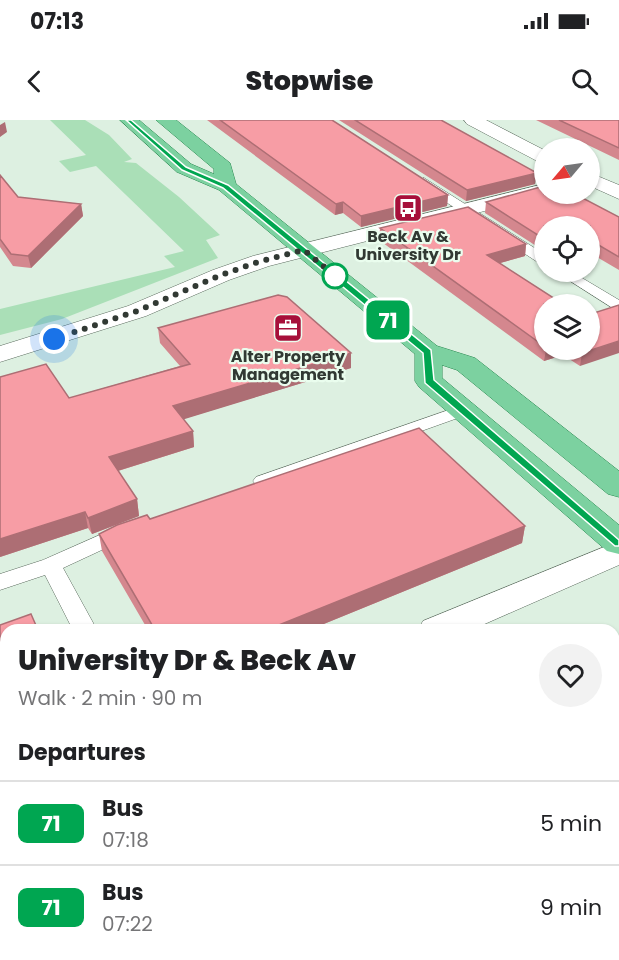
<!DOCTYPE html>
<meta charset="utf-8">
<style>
:root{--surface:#fff;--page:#f2f2f2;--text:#202124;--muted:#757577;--line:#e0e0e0}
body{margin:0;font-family:Poppins,sans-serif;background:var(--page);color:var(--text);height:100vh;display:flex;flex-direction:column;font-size:22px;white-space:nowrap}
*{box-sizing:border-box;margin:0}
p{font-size:20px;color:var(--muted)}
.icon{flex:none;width:33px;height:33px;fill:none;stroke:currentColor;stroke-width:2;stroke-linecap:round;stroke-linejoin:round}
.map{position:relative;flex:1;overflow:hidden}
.side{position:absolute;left:0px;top:504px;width:620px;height:336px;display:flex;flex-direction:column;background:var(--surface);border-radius:18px 18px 0 0;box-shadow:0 2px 4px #0004}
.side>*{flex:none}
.badge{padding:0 12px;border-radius:9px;font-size:21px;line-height:39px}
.needle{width:39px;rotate:241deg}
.tools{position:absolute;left:534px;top:18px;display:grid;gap:12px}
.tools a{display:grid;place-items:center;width:66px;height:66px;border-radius:50%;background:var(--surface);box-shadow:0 2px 4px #0004;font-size:30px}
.you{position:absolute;width:30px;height:30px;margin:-15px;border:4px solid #fff;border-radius:50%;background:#1a73e8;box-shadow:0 0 0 9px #1a73e833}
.map>.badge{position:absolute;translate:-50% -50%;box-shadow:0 0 0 3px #fff}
h2{padding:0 18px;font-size:22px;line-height:54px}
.round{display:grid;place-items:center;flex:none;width:63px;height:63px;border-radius:32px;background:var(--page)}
.head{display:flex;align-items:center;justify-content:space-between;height:102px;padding:0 18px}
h1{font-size:28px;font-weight:800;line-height:45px}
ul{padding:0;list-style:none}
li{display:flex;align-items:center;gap:18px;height:84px;padding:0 18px;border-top:2px solid var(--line)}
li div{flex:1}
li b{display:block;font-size:22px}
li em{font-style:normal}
li .badge{min-width:66px;font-weight:700;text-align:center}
.status{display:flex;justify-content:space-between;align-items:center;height:42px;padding:0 30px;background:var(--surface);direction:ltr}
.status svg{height:16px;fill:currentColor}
header{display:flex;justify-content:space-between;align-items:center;height:78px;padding:0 18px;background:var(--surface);font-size:27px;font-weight:800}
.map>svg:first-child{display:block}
.green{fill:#aadfb7}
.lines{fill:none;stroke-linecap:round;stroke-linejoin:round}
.service-casing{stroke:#5b6b5e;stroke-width:1}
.minor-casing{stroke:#5b6b5e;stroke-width:1}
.primary-casing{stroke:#298850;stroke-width:1}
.service{fill:#fff;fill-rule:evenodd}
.minor{fill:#fff;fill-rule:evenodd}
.primary{fill:#7cd1a0;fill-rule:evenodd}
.wall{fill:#d4878e}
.shaded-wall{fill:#ad6e74}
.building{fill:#f79da5;stroke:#ad6e74;stroke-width:1.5}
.line{fill:#00a651;stroke:#fff;stroke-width:1.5}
.walk{stroke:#313933;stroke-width:6;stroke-dasharray:0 10.8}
.stop-dot{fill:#fff;stroke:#00a651;stroke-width:3}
.labels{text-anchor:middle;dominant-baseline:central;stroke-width:4.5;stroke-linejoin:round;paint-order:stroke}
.far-poi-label{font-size:16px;font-weight:bold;fill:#313933;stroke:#eafdee}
</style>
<div class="status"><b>07:13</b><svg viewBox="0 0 49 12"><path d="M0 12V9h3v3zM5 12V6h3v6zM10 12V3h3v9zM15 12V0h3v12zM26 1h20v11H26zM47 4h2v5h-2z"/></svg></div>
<header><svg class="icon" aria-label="back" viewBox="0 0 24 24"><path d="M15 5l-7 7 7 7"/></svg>Stopwise<svg class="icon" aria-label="search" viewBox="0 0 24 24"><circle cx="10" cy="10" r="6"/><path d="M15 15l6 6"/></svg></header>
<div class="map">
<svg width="619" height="840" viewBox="0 0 619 840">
<rect width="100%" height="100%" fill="#ddf0e1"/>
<path class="green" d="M 50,0 L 85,0 L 109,15 L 132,39 L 124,42 L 136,43 L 179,77 L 220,115 L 206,120 L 218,138 L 62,199 L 0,215 L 0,189 L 175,147 L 164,136 L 184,131 L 96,46 L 70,52 L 59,41 L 86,35 Z"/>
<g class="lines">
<g class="service-casing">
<path id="service" d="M 424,58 L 544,134 L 544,144 L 539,143 L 420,65 L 418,62 Z
M 556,152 L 572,152 L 619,180 L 619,192 Z
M 463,285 L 469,286 L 472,290 L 469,294 L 270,365 L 256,365 L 253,361 L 256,357 Z
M 127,403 L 134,405 L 137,410 L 134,415 L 63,448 L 97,510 L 73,510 L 45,455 L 0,470 L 0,454 L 43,440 Z
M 239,834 L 270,834 L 272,840 L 241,840 Z"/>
</g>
<g class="minor-casing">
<path id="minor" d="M 464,0 L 486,0 L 544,30 L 544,43 L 537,41 L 467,4 Z
M 590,53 L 619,65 L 619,79 L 590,66 Z
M 544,64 L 544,74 L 551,74 L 269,146 L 229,160 L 146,196 L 0,242 L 0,226 L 128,186 L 213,150 L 253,136 Z
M 619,421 L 619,445 L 471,510 L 418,510 L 423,501 Z
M 6,679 L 6,717 L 0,719 L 0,681 Z"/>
</g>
<g class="primary-casing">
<path id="primary" d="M 120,0 L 139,0 L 191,44 L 214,54 L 214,49 L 156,0 L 176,0 L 230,43 L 236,64 L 437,226 L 475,238 L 619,351 L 619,377 L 608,374 L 457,250 L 442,245 L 442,258 L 619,405 L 619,434 L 607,431 L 419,267 L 415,261 L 415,234 L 219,70 L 177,52 Z"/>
</g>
<use href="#service" class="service"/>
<use href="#minor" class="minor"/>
<use href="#primary" class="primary"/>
</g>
<path class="wall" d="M 207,0 L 332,0 L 448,75 L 447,86 L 361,107 L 343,93 L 335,95 Z
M 339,0 L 441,0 L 535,64 L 466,81 Z
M 536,0 L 619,0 L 619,40 Z
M 0,55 L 18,77 L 81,84 L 83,96 L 31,148 L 13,146 L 0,127 Z
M 486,82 L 619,97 L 619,150 L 590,133 L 590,106 L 544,106 L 544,131 L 485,93 Z
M 380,108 L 526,124 L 525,136 L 500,143 L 544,184 L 544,230 L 590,230 L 591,194 L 619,185 L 580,246 L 563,235 L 544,241 L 379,120 Z
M 158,208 L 351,233 L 351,248 L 183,299 L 193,311 L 194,327 L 118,351 L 137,379 L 139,396 L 92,414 L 88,408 L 0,437 L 69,278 L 180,246 L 160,223 Z
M 150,399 L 525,406 L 522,423 L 309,510 L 148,510 L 102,431 L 99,414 Z
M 617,784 L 619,840 L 449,840 L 446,834 L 614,834 Z"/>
<path class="shaded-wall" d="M 5,2 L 7,12 L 0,17 L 0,5 Z
M 537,53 L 535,64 L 466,81 L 467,70 Z
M 448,75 L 447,86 L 361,107 L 361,96 Z
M 343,82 L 343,93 L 335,95 L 336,84 Z
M 81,84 L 83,96 L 31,148 L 28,136 Z
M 526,124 L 525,136 L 486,147 L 487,135 Z
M 619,221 L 619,233 L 580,246 L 582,233 Z
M 546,230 L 564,230 L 563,235 L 544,241 Z
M 351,233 L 351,248 L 175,302 L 173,286 Z
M 193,311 L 194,327 L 111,353 L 109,337 Z
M 137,379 L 139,396 L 92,414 L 88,398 Z
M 85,392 L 88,408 L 0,437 L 0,419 Z
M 525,406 L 522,423 L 309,510 L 269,510 L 269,509 Z
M 6,582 L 6,598 L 0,600 L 0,584 Z
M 619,606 L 619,623 L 614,626 L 614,609 Z"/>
<path class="building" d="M 220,0 L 332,0 L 448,75 L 361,96 L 343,82 L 336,84 Z
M 355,0 L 441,0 L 537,53 L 467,70 Z
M 559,0 L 619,0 L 619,28 Z
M 0,55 L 18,77 L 81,84 L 28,136 L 11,134 L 0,119 Z
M 544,66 L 544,74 L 575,74 L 619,97 L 619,137 L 590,120 L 590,106 L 544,106 L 544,119 L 486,82 Z
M 468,87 L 526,124 L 487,135 L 563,184 L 544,184 L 544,226 L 380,108 Z
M 278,175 L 287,177 L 351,233 L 173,286 L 193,311 L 109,337 L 137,379 L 88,398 L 85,392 L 0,419 L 0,257 L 46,244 L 69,278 L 190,244 L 158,208 Z
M 619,185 L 619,221 L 582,233 L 577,230 L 590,230 L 590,193 L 591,194 Z
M 419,308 L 525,406 L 269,509 L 267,507 L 260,510 L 155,510 L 99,414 L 117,405 L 147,395 L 150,399 Z
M 31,494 L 38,510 L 6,510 L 6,582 L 0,584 L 0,505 Z
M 614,541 L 619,547 L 619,606 L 614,609 Z
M 614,780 L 617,784 L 619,783 L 619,840 L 466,840 L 462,834 L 614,834 Z
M 6,783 L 6,834 L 128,834 L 131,840 L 3,840 L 0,830 L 0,786 Z
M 329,834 L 360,834 L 363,840 L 318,840 Z"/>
<path class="line" d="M 126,0 L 131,0 L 186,47 L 228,65 L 431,230 L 434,260 L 619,420 L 619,426 L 615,426 L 425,263 L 423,233 L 223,68 L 182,50 Z"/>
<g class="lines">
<path class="walk" d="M 54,219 L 137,191 L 221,155 L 261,141 L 304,130 L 341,161 L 335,156"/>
</g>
<defs>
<g id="bus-square" transform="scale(1.5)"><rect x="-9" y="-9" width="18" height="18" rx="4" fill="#a70f3a" stroke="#eafdee"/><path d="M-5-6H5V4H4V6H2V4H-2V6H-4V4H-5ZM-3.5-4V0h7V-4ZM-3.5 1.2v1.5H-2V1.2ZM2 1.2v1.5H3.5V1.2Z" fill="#fff"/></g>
<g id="office-square" transform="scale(1.5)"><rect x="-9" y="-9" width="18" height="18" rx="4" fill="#a70f3a" stroke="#eafdee"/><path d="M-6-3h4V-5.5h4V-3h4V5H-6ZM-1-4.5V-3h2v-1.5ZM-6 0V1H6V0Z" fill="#fff"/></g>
</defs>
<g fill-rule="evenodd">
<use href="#bus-square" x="408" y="88"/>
<use href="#office-square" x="288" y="208"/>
</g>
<circle class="stop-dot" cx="335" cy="156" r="12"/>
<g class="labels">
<g class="far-poi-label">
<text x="408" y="116">Beck Av &amp;<tspan x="408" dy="18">University Dr</tspan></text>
<text x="288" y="236">Alter Property<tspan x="288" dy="18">Management</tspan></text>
</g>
</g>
</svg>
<div class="tools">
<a><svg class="needle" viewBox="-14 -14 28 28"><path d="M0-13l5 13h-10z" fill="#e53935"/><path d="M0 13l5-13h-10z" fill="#757577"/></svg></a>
<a><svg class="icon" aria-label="locate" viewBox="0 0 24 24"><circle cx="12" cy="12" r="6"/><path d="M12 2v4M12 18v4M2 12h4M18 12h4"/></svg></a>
<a><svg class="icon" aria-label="layers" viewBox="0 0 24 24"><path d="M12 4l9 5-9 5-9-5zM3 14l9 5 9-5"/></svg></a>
</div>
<div class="you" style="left:54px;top:219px"></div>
<b class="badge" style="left:388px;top:200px;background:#00a651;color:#fff">71</b>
<section class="side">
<div class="head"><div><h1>University Dr &amp; Beck Av</h1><p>Walk · 2 min · 90 m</p></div><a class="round"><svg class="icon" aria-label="heart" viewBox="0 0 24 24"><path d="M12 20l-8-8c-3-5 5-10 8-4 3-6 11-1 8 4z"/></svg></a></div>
<h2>Departures</h2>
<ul>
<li><span class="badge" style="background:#00a651;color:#fff">71</span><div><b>Bus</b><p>07:18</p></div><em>5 min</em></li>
<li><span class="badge" style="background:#00a651;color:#fff">71</span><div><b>Bus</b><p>07:22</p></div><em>9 min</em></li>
</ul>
</section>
</div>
